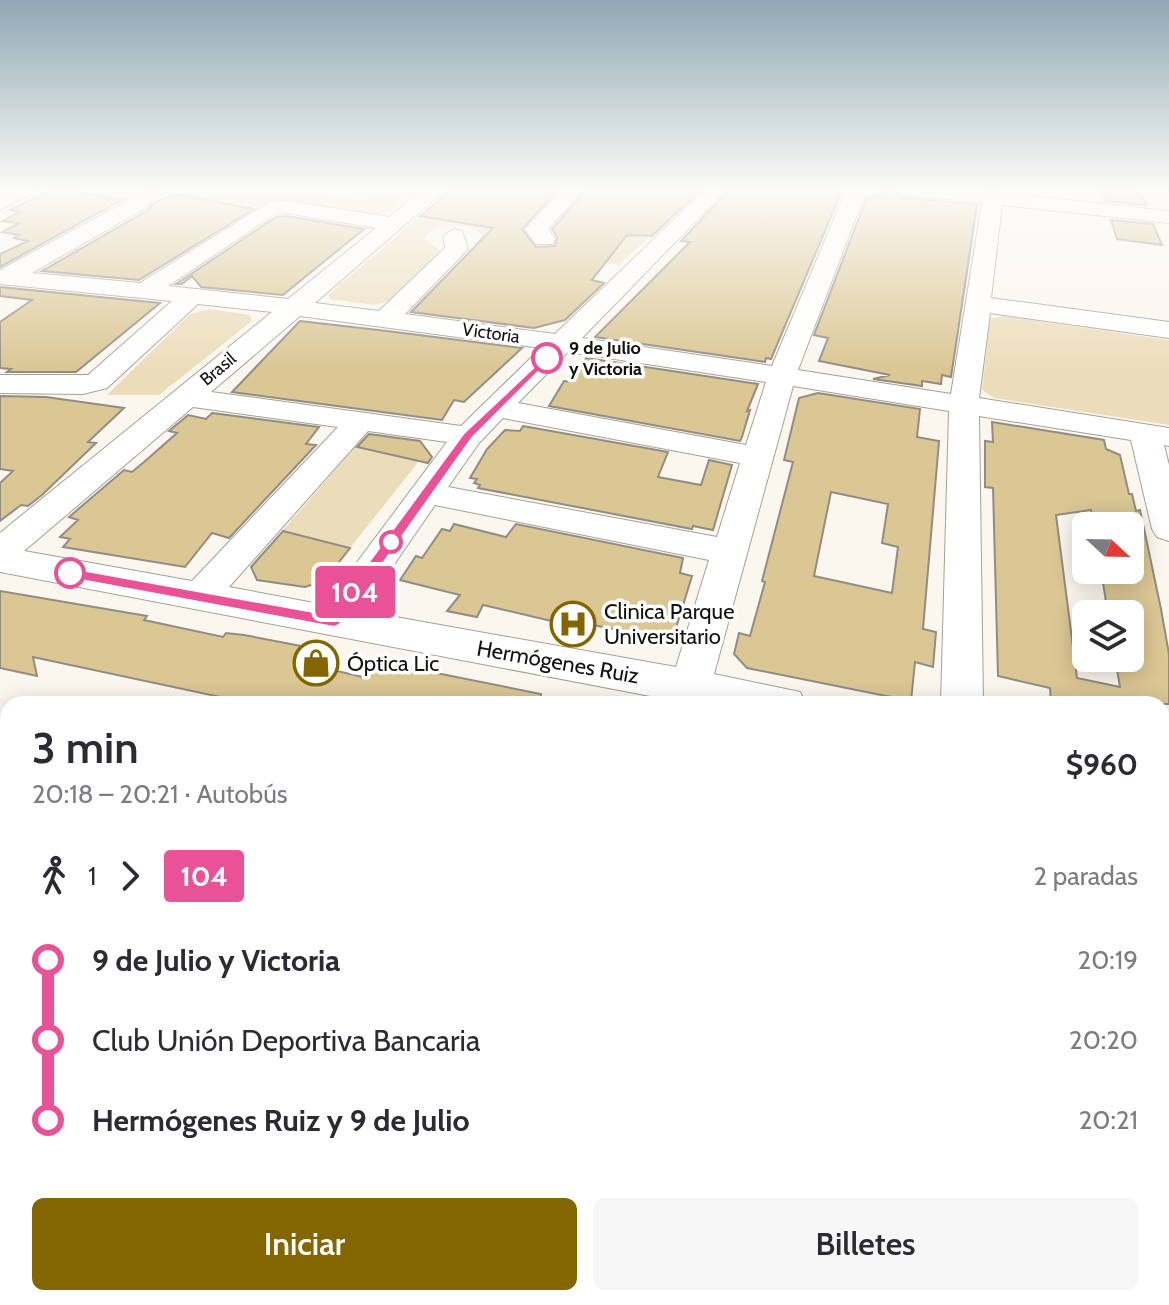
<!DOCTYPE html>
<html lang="es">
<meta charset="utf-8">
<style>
:root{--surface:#fff;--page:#f7f7f7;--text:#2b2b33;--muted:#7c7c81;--accent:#836600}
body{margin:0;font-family:Cabin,sans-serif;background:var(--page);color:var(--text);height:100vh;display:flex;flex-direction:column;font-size:30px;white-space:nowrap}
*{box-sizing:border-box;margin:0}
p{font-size:26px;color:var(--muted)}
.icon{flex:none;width:44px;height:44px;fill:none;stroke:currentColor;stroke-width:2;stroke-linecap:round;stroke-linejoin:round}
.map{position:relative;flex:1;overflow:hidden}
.drawer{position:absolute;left:0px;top:696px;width:1170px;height:610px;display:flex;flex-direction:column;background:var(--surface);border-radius:24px 24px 0 0;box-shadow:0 4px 20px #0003}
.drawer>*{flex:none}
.badge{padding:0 16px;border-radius:6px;font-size:28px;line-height:52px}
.needle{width:52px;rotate:112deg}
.buttons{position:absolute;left:1072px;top:512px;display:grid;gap:16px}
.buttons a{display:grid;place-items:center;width:72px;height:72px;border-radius:12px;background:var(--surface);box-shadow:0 4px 20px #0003;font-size:40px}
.map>.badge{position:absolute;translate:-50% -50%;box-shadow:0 0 0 4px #fff}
.legs{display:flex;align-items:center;gap:12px;height:88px;padding:0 32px;font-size:26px}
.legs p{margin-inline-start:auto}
.overview{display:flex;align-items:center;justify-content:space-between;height:136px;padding:0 32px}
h1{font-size:44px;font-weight:600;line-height:60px}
.button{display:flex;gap:16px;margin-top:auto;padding:16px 32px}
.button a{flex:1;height:92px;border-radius:12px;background:var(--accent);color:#fff;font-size:32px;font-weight:600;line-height:92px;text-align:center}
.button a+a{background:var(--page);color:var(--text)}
ul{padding:0 32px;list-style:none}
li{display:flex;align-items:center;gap:28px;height:80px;font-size:30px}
li i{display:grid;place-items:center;width:12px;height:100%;margin:0 10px;background:currentColor}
li i::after{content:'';width:20px;height:20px;margin:-10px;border:6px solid;border-radius:50%;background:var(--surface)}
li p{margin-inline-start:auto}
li:first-child i{background:linear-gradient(#0000 50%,currentColor 0)}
li:last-child i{background:linear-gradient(currentColor 50%,#0000 0)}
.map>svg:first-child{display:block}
.green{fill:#ecddba}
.building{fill:#dbc794;stroke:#908d85;stroke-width:2;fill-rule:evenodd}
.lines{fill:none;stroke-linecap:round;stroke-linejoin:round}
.minor-casing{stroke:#a4a199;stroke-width:2}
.minor{fill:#fff;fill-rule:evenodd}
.line-1{fill:#e95297;stroke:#fff;stroke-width:2}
.stop-1-dot{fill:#fff;stroke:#e95297;stroke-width:4}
.labels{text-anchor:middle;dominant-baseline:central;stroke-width:7;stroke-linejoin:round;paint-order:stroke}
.far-street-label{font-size:18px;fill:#12110e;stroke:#fff}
.far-stop-label{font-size:18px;font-weight:bold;fill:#12110e;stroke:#fff;text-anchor:start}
.poi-label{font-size:22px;fill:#12110e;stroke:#fff;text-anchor:start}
.street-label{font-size:22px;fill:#12110e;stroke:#fff}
</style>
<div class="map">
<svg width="1169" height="1305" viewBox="0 0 1169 1305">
<rect width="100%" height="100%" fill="#fbf7ef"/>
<path class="green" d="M 135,188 L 282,188 L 363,200 L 379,188 L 418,188 L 387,213 L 375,215 L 279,200 L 256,207 Z
M 420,216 L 520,231 L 521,246 L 555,248 L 564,228 L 554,224 L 648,238 L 619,265 L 477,243 L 482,235 L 476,229 C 459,223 434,222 424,239 L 442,252 L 389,301 L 373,305 L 331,299 L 328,295 Z
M 210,309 L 250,315 L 252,321 L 159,395 L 107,395 L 190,314 Z
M 1003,316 L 1169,340 L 1169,425 L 994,398 L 982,390 L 990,319 Z
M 380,435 L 420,441 L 427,451 L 324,581 L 305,587 L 257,580 L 251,567 L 361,440 Z
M 8,932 L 8,1039 L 0,1048 L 0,935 Z
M 1162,1173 L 1169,1175 L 1169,1305 L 998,1305 L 1000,1298 L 1162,1298 Z"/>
<path class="building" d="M 56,188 L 122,200 L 0,267 L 0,254 L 28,241 L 14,238 L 19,235 L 2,232 L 19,223 L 3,221 L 19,212 L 10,210 Z
M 454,188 L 560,188 L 522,229 L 536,247 L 555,246 L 557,237 L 552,229 L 588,188 L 703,188 L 652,236 L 627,235 L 592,280 L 604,283 L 565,320 L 534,328 L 411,312 L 493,228 L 420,216 Z
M 731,188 L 833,188 L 832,192 L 841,193 L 771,359 L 766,358 L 765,362 L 595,337 L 690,242 L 681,241 Z
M 883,188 L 888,188 L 901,197 L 977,205 L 951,377 L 942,375 L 941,384 L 922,381 L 922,386 L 873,379 L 890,375 L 819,361 L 828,338 L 814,335 L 867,197 L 880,196 Z
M 1101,188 L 1141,193 L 1146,205 L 1105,201 Z
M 175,194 L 254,209 L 139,280 L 42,271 L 148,210 L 155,202 Z
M 287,216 L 364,229 L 283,295 L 201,287 L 192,276 L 182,284 L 176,284 L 276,217 Z
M 1111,220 L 1153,224 L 1162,245 L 1117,239 Z
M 0,287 L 160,303 L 76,372 L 7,372 L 11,369 L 0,368 L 0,322 L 32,300 L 0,296 Z
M 300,321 L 387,331 L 522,348 L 464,402 L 454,400 L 442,420 L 232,392 Z
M 586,358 L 758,384 L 747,411 L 750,410 L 742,437 L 740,441 L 549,406 L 564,381 L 573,382 Z
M 818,393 L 920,409 L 917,437 L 939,441 L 923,629 L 936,632 L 933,667 L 915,662 L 911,701 L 747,668 L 734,654 L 739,633 L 750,636 L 765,582 L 762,581 L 793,462 L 784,460 L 799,398 ZM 831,492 L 888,504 L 882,543 L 898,547 L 892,593 L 814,576 Z
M 0,396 L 46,397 L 124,408 L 88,442 L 96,443 L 42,495 L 28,506 L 21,505 L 0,521 L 0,483 L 13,471 L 0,469 Z
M 212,413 L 319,427 L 306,444 L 316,445 L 229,538 L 212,533 L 185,567 L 63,547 L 70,539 L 60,537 L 78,520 L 69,517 L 124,470 L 132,472 L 144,462 L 177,433 L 169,431 L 188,415 L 206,419 Z
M 992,422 L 1104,440 L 1106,449 L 1120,455 L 1129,494 L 1132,494 L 1136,511 L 1140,510 L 1161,609 L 1169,654 L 1169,704 L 1051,704 L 1050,688 L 998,676 L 993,488 L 985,487 L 985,441 L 993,442 ZM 1091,510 L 1093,526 L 1130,526 L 1130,570 L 1101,570 L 1106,602 L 1110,603 L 1112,614 L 1130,614 L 1130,658 L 1115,658 L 1120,687 L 1077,678 L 1056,515 Z
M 523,426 L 668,452 L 658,477 L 701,485 L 709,460 L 732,465 L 713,530 L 693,526 L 692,529 L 478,488 L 480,485 L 474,483 L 477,479 L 470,478 L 487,449 L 505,430 L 520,431 Z
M 369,434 L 420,441 L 432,457 L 428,463 L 357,447 Z
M 454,524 L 506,537 L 516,524 L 683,558 L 680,573 L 692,576 L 672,641 L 588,624 L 584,636 L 557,631 L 560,623 L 483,605 L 477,617 L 447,611 L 460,595 L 400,580 L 416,556 L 422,558 L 442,529 L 450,531 Z
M 283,531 L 322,541 L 350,548 L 324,581 L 305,587 L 257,580 L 251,567 Z
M 0,591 L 147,616 L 144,620 L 223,637 L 226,633 L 244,635 L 327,651 L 337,671 L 367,678 L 376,661 L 541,694 L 540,704 L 253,704 L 33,657 L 37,676 L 0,668 Z"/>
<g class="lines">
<g class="minor-casing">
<path id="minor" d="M 16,188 L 42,188 L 0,210 L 0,196 Z
M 94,188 L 136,188 L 153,192 L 156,196 L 147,207 L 32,273 L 140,283 L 270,202 L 287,201 L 389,217 L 425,188 L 447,188 L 315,303 L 379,311 L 445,248 L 443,236 L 454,229 L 462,231 L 468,249 L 405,314 L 555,334 L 707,188 L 728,188 L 582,338 L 772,366 L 847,188 L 867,188 L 798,370 L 951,394 L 982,203 L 901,194 L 891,188 L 957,188 L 1169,211 L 1169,223 L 1002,205 L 991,298 L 1169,322 L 1169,338 L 990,313 L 979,398 L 1169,428 L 1169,446 L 1164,445 L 1169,465 L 1169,541 L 1157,537 L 1152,529 L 1131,440 L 979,416 L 983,704 L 941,704 L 949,411 L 793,386 L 714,674 L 800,692 L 806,704 L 664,704 L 666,699 L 0,572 L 0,533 L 272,312 L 198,304 L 107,388 L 83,394 L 0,393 L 0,375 L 88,375 L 172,301 L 0,284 L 0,270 L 131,199 L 97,192 ZM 287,213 L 376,228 L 288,299 L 168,286 L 275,214 ZM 300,316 L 541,348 L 461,426 L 211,392 ZM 568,352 L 766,382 L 746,445 L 518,403 ZM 193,407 L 338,427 L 192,581 L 24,551 ZM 503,418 L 740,463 L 717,537 L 448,487 L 479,443 ZM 368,431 L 447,442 L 325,605 L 229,587 ZM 435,505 L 709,560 L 676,667 L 362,611 Z
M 564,188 L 585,188 L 548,229 L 555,239 L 552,244 L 536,244 L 525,229 Z
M 1162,759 L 1169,760 L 1169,800 L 1162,799 Z
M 8,867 L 8,917 L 0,919 L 0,869 Z
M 8,1052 L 8,1116 L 0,1119 L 0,1055 Z
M 1162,1115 L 1169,1117 L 1169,1179 L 1162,1177 Z
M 393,1298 L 462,1298 L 459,1305 L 390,1305 Z
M 940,1298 L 1008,1298 L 1006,1305 L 938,1305 Z"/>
</g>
<use href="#minor" class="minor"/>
</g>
<linearGradient id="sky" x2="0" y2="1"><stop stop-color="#8fa8b4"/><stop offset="0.51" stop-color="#fdfbf8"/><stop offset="1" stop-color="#fdfbf8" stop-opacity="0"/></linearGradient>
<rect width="1169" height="371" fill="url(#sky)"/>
<path class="line-1" d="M 547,355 L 552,358 L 472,438 L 339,625 L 334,627 L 70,578 L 63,573 L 70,568 L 330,615 L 464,433 Z"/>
<defs>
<g id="hospital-ring" transform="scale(2.3)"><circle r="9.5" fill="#fff" stroke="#836600" stroke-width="1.5"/><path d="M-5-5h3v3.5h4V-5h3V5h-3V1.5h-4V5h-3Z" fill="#836600"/></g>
<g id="shop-ring" transform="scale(2.3)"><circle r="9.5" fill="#fff" stroke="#836600" stroke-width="1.5"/><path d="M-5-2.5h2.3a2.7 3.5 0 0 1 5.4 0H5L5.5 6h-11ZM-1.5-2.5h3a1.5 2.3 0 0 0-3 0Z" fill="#836600"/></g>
</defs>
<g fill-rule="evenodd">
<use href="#hospital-ring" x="573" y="624"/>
<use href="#shop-ring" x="316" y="663"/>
</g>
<g class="stop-1-dot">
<circle cx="547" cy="358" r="14"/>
<circle cx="391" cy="542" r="10"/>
<circle cx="70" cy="573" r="14"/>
</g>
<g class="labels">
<g class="far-street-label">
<text transform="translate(491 333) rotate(8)">Victoria</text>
<text transform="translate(218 369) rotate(-40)">Brasil</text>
</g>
<g class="far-stop-label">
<text x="569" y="348">9 de Julio<tspan x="569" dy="21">y Victoria</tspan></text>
</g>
<g class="poi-label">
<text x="604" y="611">Clinica Parque<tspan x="604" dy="25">Universitario</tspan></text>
<text x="347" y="663">Óptica Lic</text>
</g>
<g class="street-label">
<text transform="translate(558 662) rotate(10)">Hermógenes Ruiz</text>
</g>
</g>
</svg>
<div class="buttons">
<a><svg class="needle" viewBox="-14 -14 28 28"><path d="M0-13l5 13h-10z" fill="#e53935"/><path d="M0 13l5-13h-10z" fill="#7c7c81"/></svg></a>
<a><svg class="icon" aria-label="layers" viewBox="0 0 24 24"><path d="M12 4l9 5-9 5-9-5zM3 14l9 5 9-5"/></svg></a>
</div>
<b class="badge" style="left:355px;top:592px;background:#e95297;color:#fff">104</b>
<section class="drawer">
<div class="overview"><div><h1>3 min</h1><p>20:18 – 20:21 · Autobús</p></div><b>$960</b></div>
<div class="legs"><svg class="icon" aria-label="walk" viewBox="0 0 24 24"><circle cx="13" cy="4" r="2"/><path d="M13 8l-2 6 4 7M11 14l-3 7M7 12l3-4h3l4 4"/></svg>1<svg class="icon" aria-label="forward" viewBox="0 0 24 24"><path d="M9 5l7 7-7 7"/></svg><b class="badge" style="background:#e95297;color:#fff">104</b><p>2 paradas</p></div>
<ul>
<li><i style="color:#e95297"></i><b>9 de Julio y Victoria</b><p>20:19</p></li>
<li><i style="color:#e95297"></i><span>Club Unión Deportiva Bancaria</span><p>20:20</p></li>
<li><i style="color:#e95297"></i><b>Hermógenes Ruiz y 9 de Julio</b><p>20:21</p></li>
</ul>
<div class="button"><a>Iniciar</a><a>Billetes</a></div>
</section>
</div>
